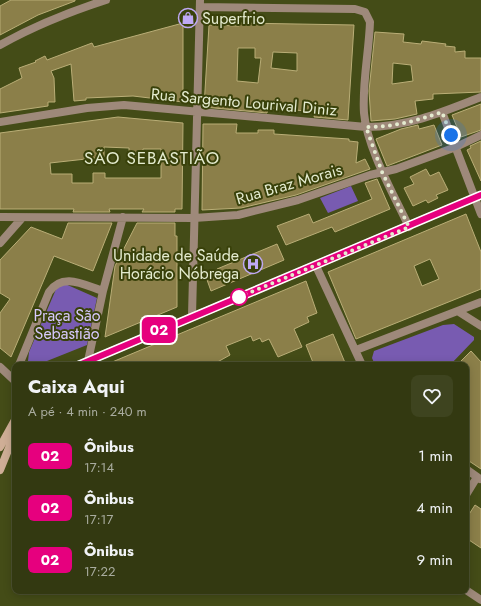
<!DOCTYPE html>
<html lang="pt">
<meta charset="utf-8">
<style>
:root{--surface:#333911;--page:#3e441f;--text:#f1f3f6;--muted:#a9ac9f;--line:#4e5331}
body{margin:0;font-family:Jost,sans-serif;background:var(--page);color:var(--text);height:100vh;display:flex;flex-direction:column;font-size:15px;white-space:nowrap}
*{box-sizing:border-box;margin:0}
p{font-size:13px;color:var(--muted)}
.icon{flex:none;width:22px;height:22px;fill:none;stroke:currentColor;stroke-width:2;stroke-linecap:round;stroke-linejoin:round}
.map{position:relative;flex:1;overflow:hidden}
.sheet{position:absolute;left:12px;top:362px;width:457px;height:232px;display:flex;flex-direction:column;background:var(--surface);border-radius:8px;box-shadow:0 2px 10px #0003,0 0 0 1px var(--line)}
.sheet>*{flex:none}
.badge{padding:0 8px;border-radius:6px;font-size:14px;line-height:26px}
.you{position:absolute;width:20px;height:20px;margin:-10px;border:3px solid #fff;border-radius:50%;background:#1a73e8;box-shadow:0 0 0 6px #1a73e833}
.map>.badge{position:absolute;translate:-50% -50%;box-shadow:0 0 0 2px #fff}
.round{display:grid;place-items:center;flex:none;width:42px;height:42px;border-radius:8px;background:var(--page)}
.overview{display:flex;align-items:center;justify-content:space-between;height:68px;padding:0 16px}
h1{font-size:19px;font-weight:700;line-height:30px}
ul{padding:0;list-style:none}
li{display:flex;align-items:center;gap:12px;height:52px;padding:0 16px}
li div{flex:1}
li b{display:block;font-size:15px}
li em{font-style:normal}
li .badge{min-width:44px;font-weight:700;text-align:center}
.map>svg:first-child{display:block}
.green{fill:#785bb1}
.building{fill:#8b7f49;stroke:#baae77;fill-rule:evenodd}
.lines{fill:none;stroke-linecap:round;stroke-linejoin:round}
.street{stroke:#9e897a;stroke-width:8}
.secondary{stroke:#cfae96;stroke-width:8}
.line-casing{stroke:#fff;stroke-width:9}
.line{stroke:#e6007e;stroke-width:6}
.walk{stroke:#e4ebcf;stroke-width:4;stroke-dasharray:0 7.2}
.stop-dot{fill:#fff;stroke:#e6007e;stroke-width:2}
.labels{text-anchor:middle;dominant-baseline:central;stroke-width:4;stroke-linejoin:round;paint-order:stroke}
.poi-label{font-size:16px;fill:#e4ebcf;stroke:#39410a;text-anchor:start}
.street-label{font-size:16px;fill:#e4ebcf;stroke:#39410a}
.park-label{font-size:16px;fill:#d7c9fd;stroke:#39410a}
.neighbourhood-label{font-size:17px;letter-spacing:1px;fill:#e4ebcf;stroke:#39410a}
</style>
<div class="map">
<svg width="481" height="606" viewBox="0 0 481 606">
<rect width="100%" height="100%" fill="#444c17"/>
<path class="green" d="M 351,186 L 358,201 L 328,213 L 320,198 Z
M 63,283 L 97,298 L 87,345 L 37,365 L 31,365 L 28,361 L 29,352 L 57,287 Z
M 443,325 L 454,324 L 474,337 L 474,340 L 450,365 L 375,365 L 372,358 L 374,351 Z"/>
<path class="building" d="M 11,0 L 75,0 L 75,1 L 38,15 L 0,35 L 0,6 Z
M 183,23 L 183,102 L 133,96 L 86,98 L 86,100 L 74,101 L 71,64 L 51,71 L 54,78 L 55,102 L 48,102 L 48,106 L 0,113 L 0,89 L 22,78 L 19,68 L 36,62 L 35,61 L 45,56 L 47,60 L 92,43 L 94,47 Z
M 239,23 L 354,25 L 348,120 L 314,117 L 315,112 L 286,109 L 268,108 L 267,113 L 204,107 L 209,25 L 239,26 ZM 238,48 L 255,48 L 255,58 L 261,58 L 258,83 L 237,81 ZM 273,52 L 297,53 L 297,71 L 271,68 Z
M 375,32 L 404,34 L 403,42 L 421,44 L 422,41 L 446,44 L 445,46 L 455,47 L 455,52 L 465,51 L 465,58 L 481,58 L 481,92 L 433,94 L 433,99 L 415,101 L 417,114 L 395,119 L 371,121 L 369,91 ZM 393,63 L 411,65 L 413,81 L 392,84 Z
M 481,104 L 481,130 L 461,137 L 452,115 Z
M 118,117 L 183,123 L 182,209 L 175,209 L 175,212 L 142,212 L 144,209 L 109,209 L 110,212 L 73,212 L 74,209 L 0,209 L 0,133 ZM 104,147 L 129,148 L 129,158 L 142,159 L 143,149 L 161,149 L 161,178 L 105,178 L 105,173 L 93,173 L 93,183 L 72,183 L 72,174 L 51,174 L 50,163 L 104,157 Z
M 203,124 L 237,124 L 236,133 L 258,133 L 258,130 L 274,130 L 274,134 L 349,139 L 349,141 L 358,142 L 356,163 L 365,159 L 370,169 L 296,195 L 241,208 L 202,210 Z
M 418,125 L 419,129 L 434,125 L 442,145 L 387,166 L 376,139 L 401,129 Z
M 481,141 L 481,181 L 467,150 L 471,148 L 470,146 Z
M 426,169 L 430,176 L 439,172 L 448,190 L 436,195 L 438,198 L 428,203 L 426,200 L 413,206 L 404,188 L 414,184 L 410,177 Z
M 377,179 L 390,209 L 335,232 L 332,227 L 286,245 L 277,226 L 309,214 L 313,223 L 372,199 L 365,183 Z
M 466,214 L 481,252 L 481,289 L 356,339 L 328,272 ZM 430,259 L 439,279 L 422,286 L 414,266 Z
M 68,223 L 112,223 L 93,271 L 54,256 L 11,357 L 0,348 L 0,313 L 10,299 L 0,293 L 0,260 L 31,227 L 62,239 Z
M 137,223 L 175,223 L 175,236 L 177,236 L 177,307 L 105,337 L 115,266 Z
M 277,244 L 284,260 L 211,291 L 206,277 L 218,271 L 217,269 Z
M 306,281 L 317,313 L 307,317 L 309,322 L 294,329 L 302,347 L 278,357 L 269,339 L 262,342 L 260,338 L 253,341 L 251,336 L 226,346 L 230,355 L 212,365 L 105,365 Z
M 333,334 L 346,365 L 314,365 L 306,345 Z
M 471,351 L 481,362 L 481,469 L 466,459 L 466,365 L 457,365 Z
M 475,505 L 481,509 L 481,548 L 466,538 L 466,519 Z"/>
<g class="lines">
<path class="street" d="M 200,7 L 355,9 L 365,12 L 370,22 C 369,52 362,83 364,113 C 367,148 394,195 409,227
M 0,45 C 34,26 69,12 106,0
M 442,112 L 481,214
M 0,122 L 87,108 L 124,105 L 366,127 C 408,127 443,112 481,97
M 0,217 L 194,218 L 238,215 L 298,200 L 370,175 L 396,169 L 456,147 L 481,135
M 0,243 L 22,218
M 316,266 L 362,365
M 459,312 L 481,326
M 192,316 L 200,0
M 356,350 L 481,302
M 88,361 L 103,291 L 123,217
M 19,365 L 49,292 C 63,272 84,285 103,291
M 0,367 L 15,381
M 466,469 L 480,479
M 466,495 L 477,477
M 466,590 L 481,600"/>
<path class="secondary" d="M 79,365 L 481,195
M 0,447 L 15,420
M 0,470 L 15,433"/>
</g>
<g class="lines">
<g class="line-casing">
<path id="line" d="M 79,365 L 481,195"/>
</g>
<use href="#line" class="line"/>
<path class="walk" d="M 239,297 L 409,227 L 382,172 L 366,127 C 394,127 416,121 442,112 L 451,135"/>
</g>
<defs>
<g id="shop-ring" transform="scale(1)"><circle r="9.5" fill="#39410a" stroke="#bfa9f4" stroke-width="1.5"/><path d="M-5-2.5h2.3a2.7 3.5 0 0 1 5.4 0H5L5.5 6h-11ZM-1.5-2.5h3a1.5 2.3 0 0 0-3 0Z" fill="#bfa9f4"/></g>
<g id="hospital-ring" transform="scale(1)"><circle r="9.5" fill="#39410a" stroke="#bfa9f4" stroke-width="1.5"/><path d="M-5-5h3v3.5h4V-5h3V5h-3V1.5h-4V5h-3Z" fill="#bfa9f4"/></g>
</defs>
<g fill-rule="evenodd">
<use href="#shop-ring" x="188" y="18"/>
<use href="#hospital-ring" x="253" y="264"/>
</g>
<circle class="stop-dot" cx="239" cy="297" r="8"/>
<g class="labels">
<g class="poi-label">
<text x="202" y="18">Superfrio</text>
<text x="239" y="255" text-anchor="end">Unidade de Saúde<tspan x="239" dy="18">Horácio Nóbrega</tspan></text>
</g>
<g class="street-label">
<text transform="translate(244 102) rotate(5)">Rua Sargento Lourival Diniz</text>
<text transform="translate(289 184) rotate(-16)">Rua Braz Morais</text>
</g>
<g class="park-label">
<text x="67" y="315">Praça São<tspan x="67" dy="18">Sebastião</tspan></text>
</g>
<g class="neighbourhood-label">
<text x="152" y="158">SÃO SEBASTIÃO</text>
</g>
</g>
</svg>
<div class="you" style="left:451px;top:135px"></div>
<b class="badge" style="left:159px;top:330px;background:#e6007e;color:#fff">02</b>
<section class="sheet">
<div class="overview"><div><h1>Caixa Aqui</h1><p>A pé · 4 min · 240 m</p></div><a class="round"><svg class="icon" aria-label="heart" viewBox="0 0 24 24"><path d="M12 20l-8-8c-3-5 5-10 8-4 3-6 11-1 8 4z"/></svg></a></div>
<ul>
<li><span class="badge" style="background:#e6007e;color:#fff">02</span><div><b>Ônibus</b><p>17:14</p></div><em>1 min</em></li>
<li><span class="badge" style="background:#e6007e;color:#fff">02</span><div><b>Ônibus</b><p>17:17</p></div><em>4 min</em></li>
<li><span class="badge" style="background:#e6007e;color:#fff">02</span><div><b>Ônibus</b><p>17:22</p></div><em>9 min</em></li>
</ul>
</section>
</div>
